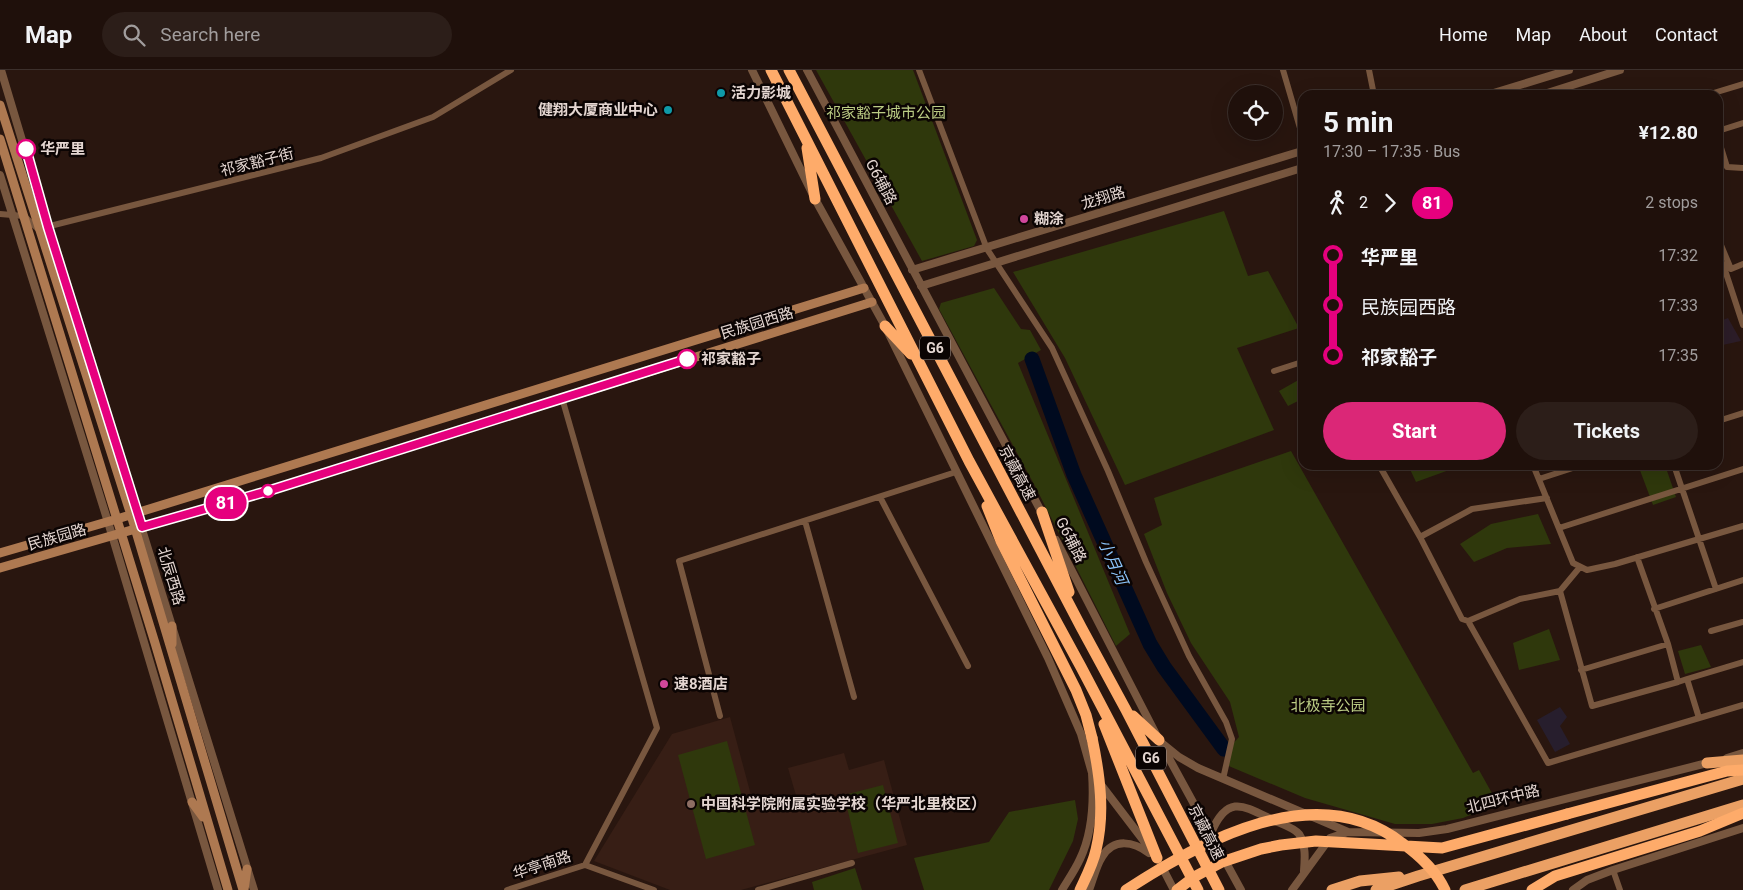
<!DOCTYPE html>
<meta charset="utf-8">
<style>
:root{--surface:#1f100b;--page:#2c1e19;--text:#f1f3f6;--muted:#a19d9d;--line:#3c302c;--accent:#db2777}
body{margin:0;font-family:Roboto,"Noto Sans SC",sans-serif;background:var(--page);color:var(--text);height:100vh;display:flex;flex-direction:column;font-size:19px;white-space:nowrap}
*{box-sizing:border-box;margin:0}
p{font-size:16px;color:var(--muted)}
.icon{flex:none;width:28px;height:28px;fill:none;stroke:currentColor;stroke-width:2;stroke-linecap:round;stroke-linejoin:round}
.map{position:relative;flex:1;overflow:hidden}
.sheet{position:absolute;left:1298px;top:20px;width:425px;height:380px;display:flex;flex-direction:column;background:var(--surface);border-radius:15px;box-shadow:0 5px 20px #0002,0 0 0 1px var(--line)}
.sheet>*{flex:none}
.badge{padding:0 10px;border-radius:16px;font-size:18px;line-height:32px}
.tools{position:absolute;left:1228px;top:15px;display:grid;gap:10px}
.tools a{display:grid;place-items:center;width:55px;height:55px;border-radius:50%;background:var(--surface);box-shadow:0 5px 20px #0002,0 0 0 1px var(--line);font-size:25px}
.map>.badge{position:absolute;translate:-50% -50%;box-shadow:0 0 0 2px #fff}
.legs{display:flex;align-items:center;gap:8px;height:55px;padding:0 25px;font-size:16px}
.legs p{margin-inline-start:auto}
.overview{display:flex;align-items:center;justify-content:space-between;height:85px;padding:0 25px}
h1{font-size:28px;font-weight:700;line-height:38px}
.action{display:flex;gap:10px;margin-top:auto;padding:10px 25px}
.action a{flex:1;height:58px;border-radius:30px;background:var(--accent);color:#fff;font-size:20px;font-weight:700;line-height:58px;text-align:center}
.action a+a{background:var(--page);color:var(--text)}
ul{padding:0 25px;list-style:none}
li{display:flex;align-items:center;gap:18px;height:50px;font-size:19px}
li i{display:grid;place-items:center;width:8px;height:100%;margin:0 6px;background:currentColor}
li i::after{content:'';width:12px;height:12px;margin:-6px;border:4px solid;border-radius:50%;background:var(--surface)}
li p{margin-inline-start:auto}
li:first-child i{background:linear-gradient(#0000 50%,currentColor 0)}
li:last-child i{background:linear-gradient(currentColor 50%,#0000 0)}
header{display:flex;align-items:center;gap:30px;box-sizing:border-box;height:70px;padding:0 25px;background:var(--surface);border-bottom:1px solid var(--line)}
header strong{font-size:24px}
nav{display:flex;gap:28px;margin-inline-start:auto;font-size:18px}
.search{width:350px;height:45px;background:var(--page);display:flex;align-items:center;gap:12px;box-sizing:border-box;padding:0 18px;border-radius:28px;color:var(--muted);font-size:19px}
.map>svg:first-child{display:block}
.built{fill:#371e15}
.industrial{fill:#271e2d}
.medical{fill:#2c1d28}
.green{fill:#2f380c}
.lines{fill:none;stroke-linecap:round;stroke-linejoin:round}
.river{stroke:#000a1f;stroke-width:15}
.minor{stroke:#78573f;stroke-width:6}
.tertiary{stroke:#78573f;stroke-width:8}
.secondary{stroke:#ae7951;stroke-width:9}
.trunk{stroke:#eba064;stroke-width:11}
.motorway{stroke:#feab6a;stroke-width:11}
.motorway-bridge{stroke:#feab6a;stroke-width:11}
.line-1-casing{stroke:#fff;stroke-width:11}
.line-1{stroke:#e6007e;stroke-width:8}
.culture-dot{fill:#0f9aa8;stroke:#0b0403;stroke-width:2}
.stop-1-dot{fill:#fff;stroke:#e6007e;stroke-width:2.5}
.hotel-dot{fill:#d1479c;stroke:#0b0403;stroke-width:2}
.education-dot{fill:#8d6e63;stroke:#0b0403;stroke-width:2}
.labels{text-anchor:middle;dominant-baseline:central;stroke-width:5;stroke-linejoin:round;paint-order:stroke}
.shield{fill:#0b0403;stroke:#a39793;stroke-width:1}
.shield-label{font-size:14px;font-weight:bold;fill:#e4d6d1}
.poi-label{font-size:15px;font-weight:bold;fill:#e4d6d1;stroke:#0b0403;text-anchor:start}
.park-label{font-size:15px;fill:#bbcc84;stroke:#0b0403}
.stop-label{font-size:15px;font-weight:bold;fill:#e4d6d1;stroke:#0b0403;text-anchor:start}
.street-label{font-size:15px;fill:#e4d6d1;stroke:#0b0403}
.water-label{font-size:16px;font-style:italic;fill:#8bc4fa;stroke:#0b0403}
</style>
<header>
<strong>Map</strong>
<div class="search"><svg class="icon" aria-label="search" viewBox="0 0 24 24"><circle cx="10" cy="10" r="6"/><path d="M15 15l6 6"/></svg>Search here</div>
<nav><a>Home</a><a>Map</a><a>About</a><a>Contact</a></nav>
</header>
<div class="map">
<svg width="1743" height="820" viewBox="0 0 1743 820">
<rect width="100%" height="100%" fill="#29160f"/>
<path class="built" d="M 730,647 L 755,740 L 797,729 L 788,698 L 844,683 L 849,700 L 884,690 L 907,775 L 741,820 L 670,820 L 594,791 L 672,664 Z"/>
<path class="industrial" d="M 1560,637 L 1567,647 L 1560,656 L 1570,674 L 1555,682 L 1537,650 Z"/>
<path class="medical" d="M 1728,248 L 1741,271 L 1718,276 L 1718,252 Z"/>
<path class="green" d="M 816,0 L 913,0 L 977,170 L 974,176 L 922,191 Z
M 1224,141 L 1248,206 L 1268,201 L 1299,258 L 1237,278 L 1274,360 L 1125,415 L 1065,288 L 1013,202 Z
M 994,218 L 1021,259 L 1030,260 L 1041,280 L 1018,293 L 1130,564 L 1116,576 L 1036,418 L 939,239 L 941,233 Z
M 1302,308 L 1302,329 L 1288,336 L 1279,321 Z
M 1291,381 L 1473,703 L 1479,700 L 1498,734 L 1463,748 L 1432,754 L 1395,754 L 1305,728 L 1224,694 L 1229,678 L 1239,667 L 1230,632 L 1191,573 L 1167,523 L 1144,464 L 1162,455 L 1154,428 Z
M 1408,395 L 1463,395 L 1416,412 Z
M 1638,395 L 1665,395 L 1676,427 L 1653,435 Z
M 1538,444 L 1551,474 L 1507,478 L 1474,492 L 1460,474 L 1491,454 Z
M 1549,559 L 1560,590 L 1519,600 L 1513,573 Z
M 1701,575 L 1711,597 L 1685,604 L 1678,581 Z
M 727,671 L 755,775 L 706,789 L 678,685 Z
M 883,715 L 898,773 L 858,783 L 844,725 Z
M 1075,730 L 1078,749 L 1073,771 L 1049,820 L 924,820 L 914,788 L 989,772 L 1009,742 Z
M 855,798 L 862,820 L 814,820 L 812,812 Z"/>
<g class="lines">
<path class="river" d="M 1032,289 L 1074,405 L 1150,574 L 1164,597 L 1224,679"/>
<path class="minor" d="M 919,0 L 987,179 L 1052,278 L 1108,401 L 1146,492 L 1189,586 L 1226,652 L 1232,669 L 1223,709
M 1283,0 L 1302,65
M 1369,0 L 1374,25
M 1707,25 L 1743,14
M 1718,61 L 1743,53
M 1718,68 L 1727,97 L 1743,98
M 0,144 L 24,146 L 38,159 L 321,88 L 433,47 L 511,0
M 1718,168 L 1731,199
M 1723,194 L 1743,255
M 1718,195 L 1723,194 L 1731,199 L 1743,194
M 1274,301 L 1302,292
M 562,328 L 657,658 L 585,795
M 1718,351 L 1743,343
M 1379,395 L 1420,467 L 1462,549 L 1468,551 L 1548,693 L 1743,635
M 1533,395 L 1573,493 L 1587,500 L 1615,494 L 1743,456
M 1674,395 L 1716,519
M 1539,409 L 1582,395
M 880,427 L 968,596
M 805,451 L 854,627
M 1559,458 L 1743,399
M 1420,467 L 1472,439 L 1547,428
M 1637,487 L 1668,574 L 1678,612 L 1687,609 L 1699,648
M 1560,521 L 1580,497
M 1654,539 L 1743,510
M 1468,551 L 1520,529 L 1560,521 L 1592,636 L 1678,612
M 1711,561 L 1743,552
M 1581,600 L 1668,574
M 1687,609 L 1743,592
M 720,646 L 679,491 L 956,402
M 585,795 L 654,820
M 1613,800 L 1620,820
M 507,820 L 585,795
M 758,820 L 852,793"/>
<path class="tertiary" d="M 1,0 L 48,157 L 254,820
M 752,0 L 815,129 L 885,256 L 1048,588 L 1081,664 L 1092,703 L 1150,779
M 807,0 L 1043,445
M 1487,25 L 1569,0
M 1541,25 L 1620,0
M 0,105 L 112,465 L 218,820
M 912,200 L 1302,81
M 921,216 L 1302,98
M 1056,470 L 1159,670 L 1241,820
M 1163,674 L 1179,687 L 1198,698 L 1348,762
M 1727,688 L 1743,683
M 1211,763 C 1228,723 1244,736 1275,751 C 1282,754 1294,758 1299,764 C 1306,775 1305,788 1304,801
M 1161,795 L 1174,820
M 1062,820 C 1068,810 1075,800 1080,789 C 1093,762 1094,732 1092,703
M 1089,820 C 1093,810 1096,796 1102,787 C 1114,767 1134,772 1149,783
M 1292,820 L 1330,768 L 1348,762 L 1419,763 L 1447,759 L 1711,692
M 1573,820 L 1587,810 L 1613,800 L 1743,758"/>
<path class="secondary" d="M 0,35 L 131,445 L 243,820
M 0,69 L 155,573 L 228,820
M 0,483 L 117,449 L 864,218
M 0,498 L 267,421 L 872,232
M 172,574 L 172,556
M 192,732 L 203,747
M 244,820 L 247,799"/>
<path class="trunk" d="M 1707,693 L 1743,690
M 1332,820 L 1360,811 L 1399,807
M 1376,820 L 1418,806 L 1743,709
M 1465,820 L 1743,735"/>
<path class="motorway" d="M 771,0 L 969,391 L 1081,597 L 1198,820
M 789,0 L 1081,557 L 1126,640 L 1219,820
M 807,78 L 815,129
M 885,256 L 911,284
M 987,436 L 1001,471 L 1076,620 L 1086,645 L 1092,668
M 1042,442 L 1069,522
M 1133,646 L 1159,670
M 1104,654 L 1157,788
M 1567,744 L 1727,701 L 1743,700
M 1532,820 L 1555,806 L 1700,761 L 1743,743"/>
<path class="motorway-bridge" d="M 1080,820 C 1086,807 1093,794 1096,780 C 1105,743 1100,706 1092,668
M 1126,820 C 1203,770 1316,707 1402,773 C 1419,785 1436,801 1445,820
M 1177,820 L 1194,807 L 1222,792 L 1261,779 L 1281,775 L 1316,771 L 1442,778 L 1567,744"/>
</g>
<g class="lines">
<g class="line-1-casing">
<path id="line-1" d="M 26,79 L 48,157 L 142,457 L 268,421 L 687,289"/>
</g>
<use href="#line-1" class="line-1"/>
</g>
<g class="culture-dot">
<circle cx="721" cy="23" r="5"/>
<circle cx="668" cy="40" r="5"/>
</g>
<g class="stop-1-dot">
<circle cx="26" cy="79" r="9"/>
<circle cx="687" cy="289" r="9"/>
<circle cx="268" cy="421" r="6"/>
</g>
<g class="hotel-dot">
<circle cx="1024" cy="149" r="5"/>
<circle cx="664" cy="614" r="5"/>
</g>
<circle class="education-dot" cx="691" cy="734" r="5"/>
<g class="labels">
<g class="shield">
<rect x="920" y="266.5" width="30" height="23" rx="4"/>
<rect x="1136" y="676.5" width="30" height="23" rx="4"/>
</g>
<g class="shield-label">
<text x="935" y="278">G6</text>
<text x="1151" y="688">G6</text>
</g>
<g class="poi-label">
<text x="731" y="23">活力影城</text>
<text x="658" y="40" text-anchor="end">健翔大厦商业中心</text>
<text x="1034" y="149">糊涂</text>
<text x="674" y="614">速8酒店</text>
<text x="701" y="734">中国科学院附属实验学校（华严北里校区）</text>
</g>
<g class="park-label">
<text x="886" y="43">祁家豁子城市公园</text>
<text x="1328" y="636">北极寺公园</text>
</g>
<g class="stop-label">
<text x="40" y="79">华严里</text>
<text x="701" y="289">祁家豁子</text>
</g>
<g class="street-label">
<text transform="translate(257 92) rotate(-14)">祁家豁子街</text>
<text transform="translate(881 112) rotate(62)">G6辅路</text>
<text transform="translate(1103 128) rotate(-17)">龙翔路</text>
<text transform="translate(757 253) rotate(-17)">民族园西路</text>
<text transform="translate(1017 403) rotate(62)">京藏高速</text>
<text transform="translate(57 467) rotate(-16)">民族园路</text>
<text transform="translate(1071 470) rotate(63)">G6辅路</text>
<text transform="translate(171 506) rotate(73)">北辰西路</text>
<text transform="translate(1503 729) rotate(-14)">北四环中路</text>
<text transform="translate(1206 762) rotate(63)">京藏高速</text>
<text transform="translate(542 795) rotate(-18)">华亭南路</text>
</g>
<g class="water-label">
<text transform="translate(1113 492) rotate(66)">小月河</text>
</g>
</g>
</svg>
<div class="tools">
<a><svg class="icon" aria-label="locate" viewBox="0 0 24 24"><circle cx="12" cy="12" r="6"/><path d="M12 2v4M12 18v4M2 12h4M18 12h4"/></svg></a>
</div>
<b class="badge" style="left:226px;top:433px;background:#e6007e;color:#fff">81</b>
<section class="sheet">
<div class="overview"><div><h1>5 min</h1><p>17:30 – 17:35 · Bus</p></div><b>¥12.80</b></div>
<div class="legs"><svg class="icon" aria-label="walk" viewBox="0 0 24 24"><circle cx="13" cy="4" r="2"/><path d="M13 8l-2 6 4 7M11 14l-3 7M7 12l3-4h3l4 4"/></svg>2<svg class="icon" aria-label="forward" viewBox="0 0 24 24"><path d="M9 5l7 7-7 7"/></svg><b class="badge" style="background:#e6007e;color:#fff">81</b><p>2 stops</p></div>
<ul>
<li><i style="color:#e6007e"></i><b>华严里</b><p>17:32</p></li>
<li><i style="color:#e6007e"></i><span>民族园西路</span><p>17:33</p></li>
<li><i style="color:#e6007e"></i><b>祁家豁子</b><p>17:35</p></li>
</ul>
<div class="action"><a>Start</a><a>Tickets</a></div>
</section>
</div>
